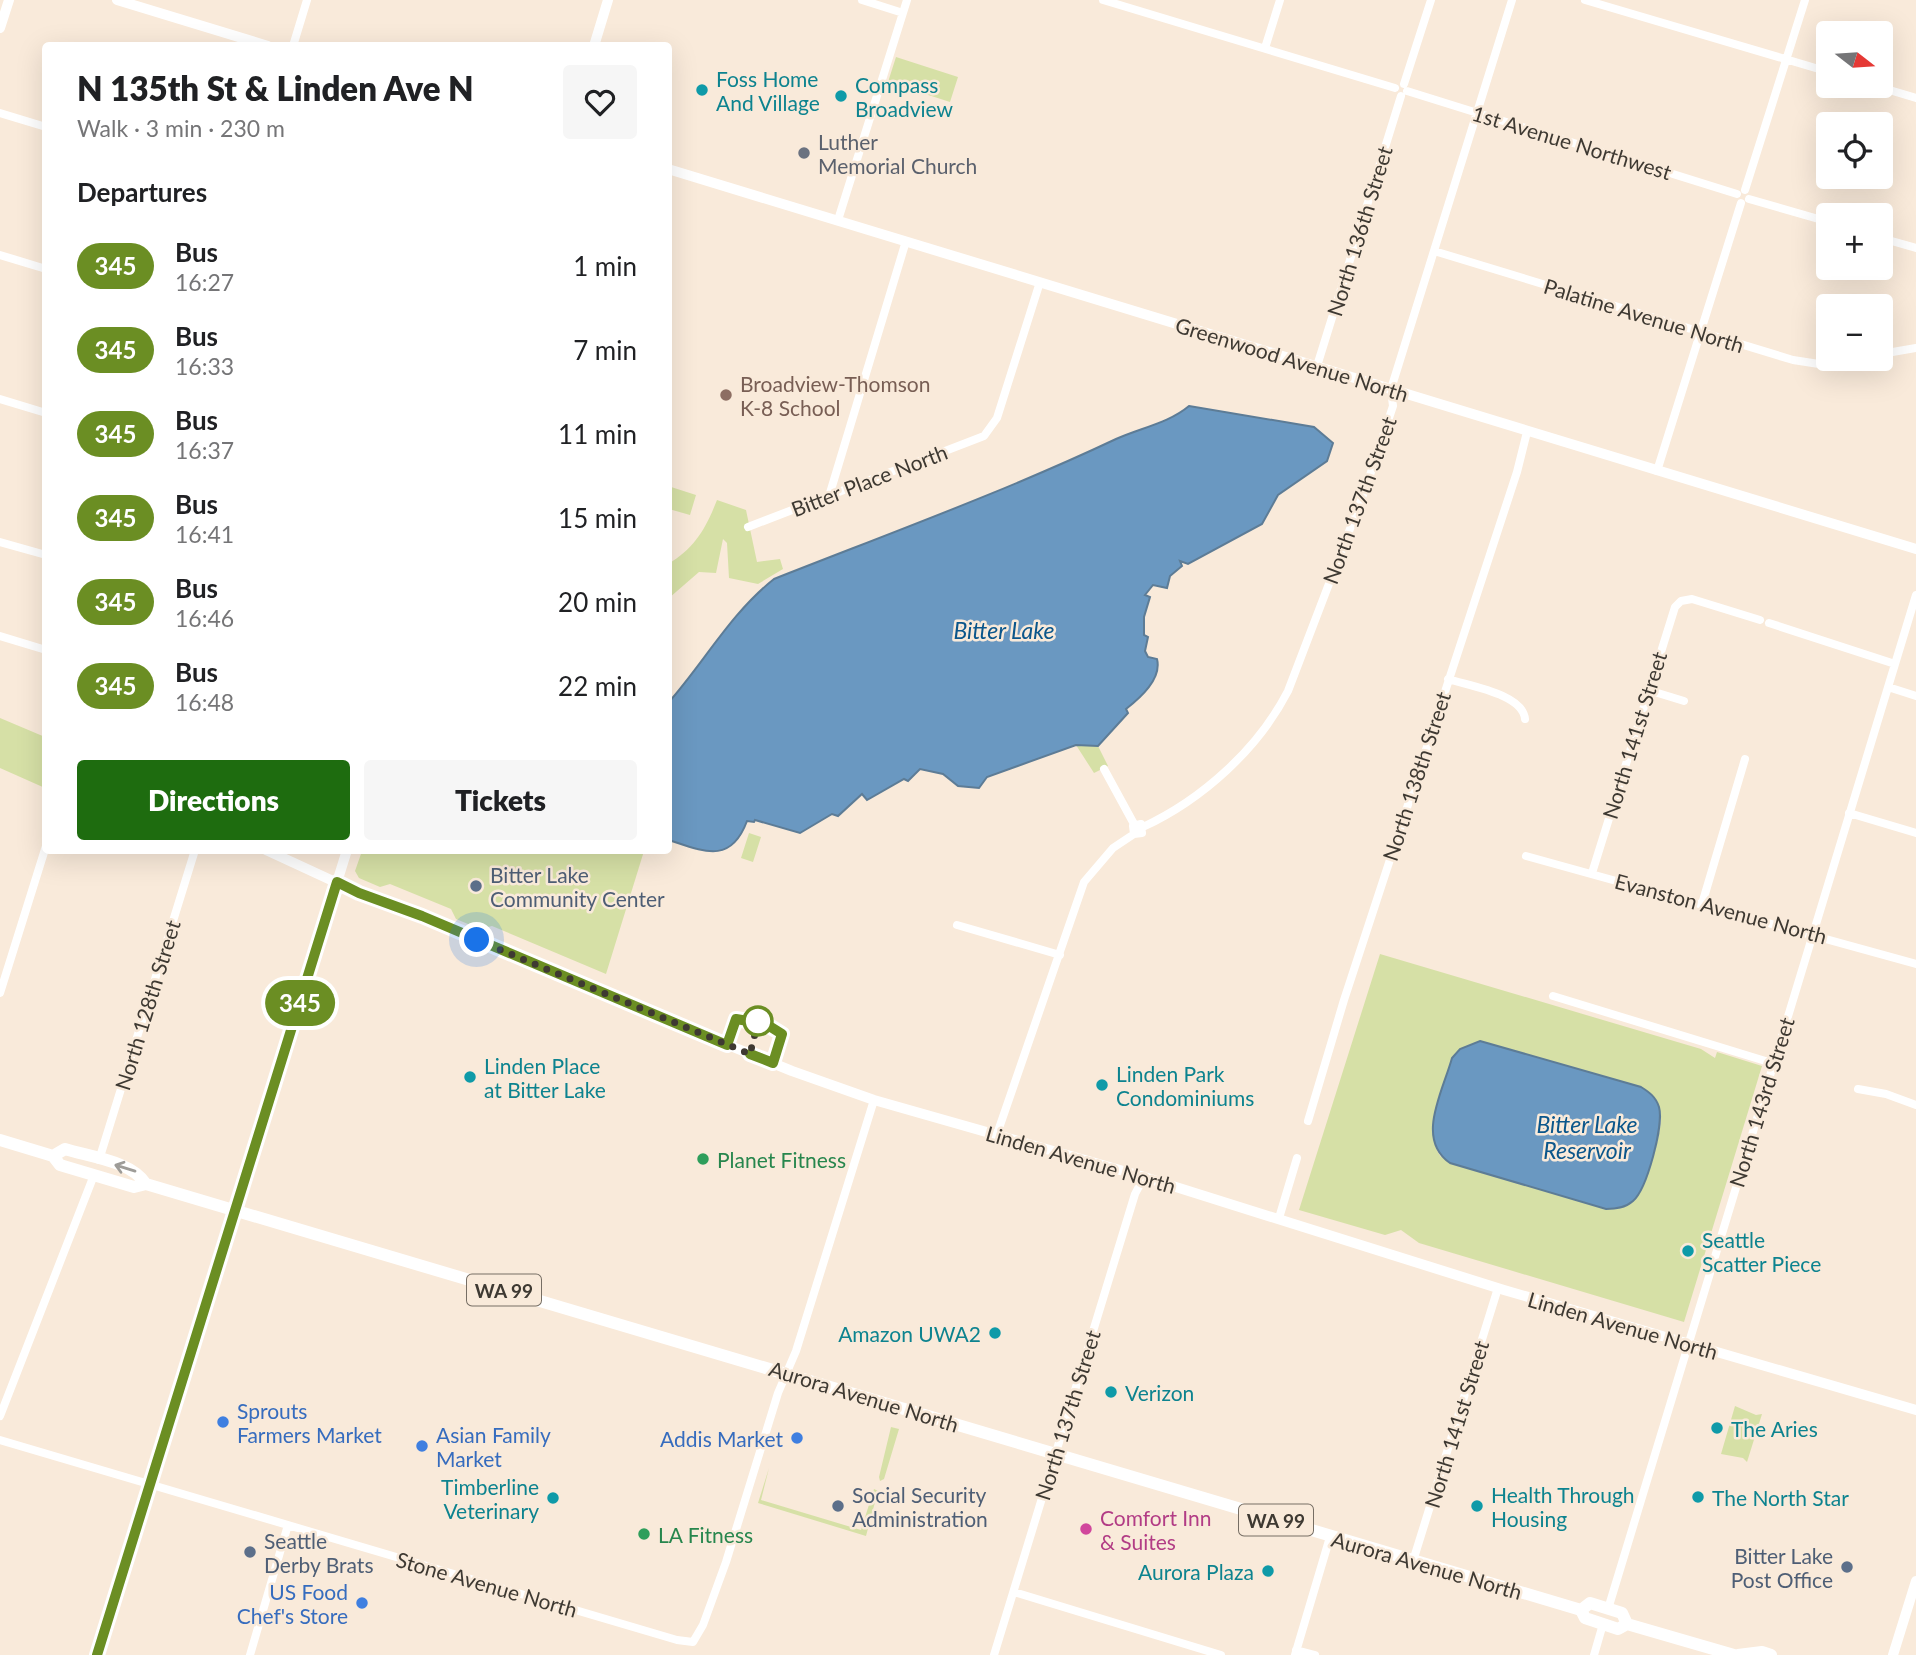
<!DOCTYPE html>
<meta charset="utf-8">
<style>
:root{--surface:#fff;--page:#f6f6f6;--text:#202124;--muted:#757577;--accent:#1e6c0f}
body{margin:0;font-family:Lato,sans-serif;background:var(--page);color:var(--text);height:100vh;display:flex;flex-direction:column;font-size:26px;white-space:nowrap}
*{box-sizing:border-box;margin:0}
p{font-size:23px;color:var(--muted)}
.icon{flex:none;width:38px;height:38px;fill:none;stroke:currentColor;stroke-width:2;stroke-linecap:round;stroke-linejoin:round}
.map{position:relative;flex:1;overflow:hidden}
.panel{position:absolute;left:42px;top:42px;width:630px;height:812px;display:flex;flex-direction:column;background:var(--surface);border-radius:7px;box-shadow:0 7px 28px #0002}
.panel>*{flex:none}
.badge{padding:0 14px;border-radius:23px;font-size:24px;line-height:46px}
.needle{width:46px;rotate:107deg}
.controls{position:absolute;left:1816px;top:21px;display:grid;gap:14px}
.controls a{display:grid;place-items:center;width:77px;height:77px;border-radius:7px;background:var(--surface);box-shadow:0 7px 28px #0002;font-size:35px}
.you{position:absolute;width:35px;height:35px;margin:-18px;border:5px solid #fff;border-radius:50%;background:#1a73e8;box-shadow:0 0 0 10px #1a73e833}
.map>.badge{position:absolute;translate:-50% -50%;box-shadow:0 0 0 4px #fff}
h2{padding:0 35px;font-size:26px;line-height:63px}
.round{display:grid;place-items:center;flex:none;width:74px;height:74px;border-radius:7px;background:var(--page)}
.head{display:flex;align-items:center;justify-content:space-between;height:119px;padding:0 35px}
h1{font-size:33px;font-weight:800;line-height:52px}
.primary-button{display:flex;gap:14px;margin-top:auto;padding:14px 35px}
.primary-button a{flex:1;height:80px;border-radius:7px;background:var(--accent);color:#fff;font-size:28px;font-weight:800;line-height:80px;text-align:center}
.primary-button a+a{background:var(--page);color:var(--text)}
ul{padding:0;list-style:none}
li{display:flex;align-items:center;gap:21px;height:84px;padding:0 35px}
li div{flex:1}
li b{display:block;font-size:26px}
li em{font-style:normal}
li .badge{min-width:77px;font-weight:700;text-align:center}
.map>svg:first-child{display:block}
.green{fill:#d6e0a6;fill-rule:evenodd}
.water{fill:#6a98c1;stroke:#5d7c96;stroke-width:2}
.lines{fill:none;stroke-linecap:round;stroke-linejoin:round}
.minor{stroke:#fff;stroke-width:8}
.tertiary{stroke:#fff;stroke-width:10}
.secondary{stroke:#fff;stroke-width:10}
.trunk{stroke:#fff;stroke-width:12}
.oneway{stroke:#9e9c98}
.line-casing{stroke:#fff;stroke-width:16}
.line{stroke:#6b8e23;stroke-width:10}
.walk{stroke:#3e3932;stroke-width:7;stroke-dasharray:0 12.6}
.culture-dot{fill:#0f9aa8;stroke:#f9eada;stroke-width:2.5}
.worship-dot{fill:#6b7280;stroke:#f9eada;stroke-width:2.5}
.education-dot{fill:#8d6e63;stroke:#f9eada;stroke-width:2.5}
.service-dot{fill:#5c6f8a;stroke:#f9eada;stroke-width:2.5}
.stop-dot{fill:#fff;stroke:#6b8e23;stroke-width:3.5}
.leisure-dot{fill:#2e9e5b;stroke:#f9eada;stroke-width:2.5}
.shop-dot{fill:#3f7fe0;stroke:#f9eada;stroke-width:2.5}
.hotel-dot{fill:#d1479c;stroke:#f9eada;stroke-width:2.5}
.labels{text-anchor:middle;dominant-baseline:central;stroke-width:5;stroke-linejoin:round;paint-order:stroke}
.shield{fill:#f9eada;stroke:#766e64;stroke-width:2}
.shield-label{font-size:19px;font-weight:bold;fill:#3e3932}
.culture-label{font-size:21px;fill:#0d838f;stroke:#f9eada;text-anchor:start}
.worship-label{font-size:21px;fill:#5b616d;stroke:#f9eada;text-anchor:start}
.street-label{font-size:21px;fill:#3e3932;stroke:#f9eada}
.education-label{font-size:21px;fill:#785e54;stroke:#f9eada;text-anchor:start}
.service-label{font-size:21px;fill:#4e5e75;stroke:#f9eada;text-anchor:start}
.leisure-label{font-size:21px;fill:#27864d;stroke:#f9eada;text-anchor:start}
.shop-label{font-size:21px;fill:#366cbe;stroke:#f9eada;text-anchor:start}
.hotel-label{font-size:21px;fill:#b23c85;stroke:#f9eada;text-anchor:start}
.water-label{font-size:23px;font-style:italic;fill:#0b568b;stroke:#f9eada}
</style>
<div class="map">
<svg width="1916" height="1655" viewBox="0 0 1916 1655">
<rect width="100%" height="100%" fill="#f9eada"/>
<path class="green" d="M 896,57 L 958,77 L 950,102 L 888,82 Z
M 668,486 L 696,495 L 690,515 L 669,509 Z
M 717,500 L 746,510 L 757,562 L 780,559 L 783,569 L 758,584 L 729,578 L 727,543 L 723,539 L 716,573 L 699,572 L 669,598 L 668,564 C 695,548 706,528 717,500 Z
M 0,718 L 45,737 L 45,788 L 0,768 Z
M 1076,745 L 1098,746 L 1108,766 L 1094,773 Z
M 749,833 L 761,837 L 753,862 L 741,858 Z
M 362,851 L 362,850 L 644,851 L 606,974 L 492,926 L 480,929 L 456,919 L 451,909 L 390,884 L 380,887 L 359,878 L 355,871 Z
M 1380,954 L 1701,1049 L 1715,1058 L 1717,1052 L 1762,1066 L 1684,1322 L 1419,1243 L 1401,1230 L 1385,1235 L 1299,1210 ZM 1452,1058 L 1651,1094 C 1657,1102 1661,1109 1661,1119 C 1660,1140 1645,1192 1628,1205 L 1441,1157 C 1421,1129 1443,1088 1452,1058 Z
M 1735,1406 L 1756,1415 L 1762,1414 L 1747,1462 L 1743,1458 L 1721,1454 Z
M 891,1427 L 899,1429 L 884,1479 L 880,1481 L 879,1477 Z
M 769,1468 L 761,1500 L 861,1530 L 874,1489 L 878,1491 L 866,1536 L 758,1503 Z"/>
<path class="water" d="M 1189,406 L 1314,427 L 1333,443 L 1327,461 L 1278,495 L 1262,524 L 1188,564 L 1180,561 L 1182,566 L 1170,576 L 1167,588 L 1153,585 L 1145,595 L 1150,597 L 1144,617 L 1144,635 L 1148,637 L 1145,651 L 1148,657 L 1157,659 C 1162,679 1140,698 1126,709 L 1128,713 L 1098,746 L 1076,745 L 987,777 L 979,788 L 958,786 L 943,774 L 920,769 L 908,781 L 904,779 L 867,800 L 862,794 L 838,816 L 832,814 L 800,833 L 755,820 L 754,822 L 747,821 C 731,864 705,852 669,840 L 669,702 C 705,661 731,613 774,579 C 888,534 1006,491 1116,439 C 1140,428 1169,423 1189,406 Z
M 1480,1041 L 1641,1087 C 1649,1092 1656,1097 1659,1107 C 1664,1125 1647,1189 1633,1201 C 1625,1208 1616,1209 1606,1209 L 1450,1163 C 1415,1139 1443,1091 1452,1058 L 1460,1049 Z"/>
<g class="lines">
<path class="minor" d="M 862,0 L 903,13
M 1103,0 L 1395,88
M 1585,0 L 1829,72
M 293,46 L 307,0
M 1265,48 L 1280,0
M 1404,84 L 1431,0
M 1876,86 L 1916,98
M 1407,91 L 1737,194
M 0,113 L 46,127
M 1745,190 L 1805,0
M 1749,199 L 1829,222
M 838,220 L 907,0
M 1881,238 L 1916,248
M 1434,251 L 1793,360 L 1819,364 L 1857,359
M 0,255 L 46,269
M 1881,354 L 1916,348
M 1317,366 L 1401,96
M 0,399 L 46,413
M 1657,471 L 1741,203
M 830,493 L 906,241
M 748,527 L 984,436 L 997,418 L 1040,282
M 0,542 L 46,555
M 1769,623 L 1895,664
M 0,636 L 46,650
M 1448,679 C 1469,686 1523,694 1525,719
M 1888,687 L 1916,696
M 1648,690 L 1684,701
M 1104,769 L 1134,824
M 1849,813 L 1916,833
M 1143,827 C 1203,799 1258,749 1288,691 L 1366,487 L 1393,406 L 1391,389 L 1512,0
M 1526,856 L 1916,964
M 1592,873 L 1675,607 L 1681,601 L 1692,599 L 1760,620
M 1702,904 L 1745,759
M 957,925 L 1060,955
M 0,993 L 46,846
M 1553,996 L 1772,1063
M 1858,1089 L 1886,1094 L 1916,1105
M 1308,1121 L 1344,1000 L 1517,472 L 1527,432
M 997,1134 L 1084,882 L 1113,848 L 1134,834 L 1142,833 L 1141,824 L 1133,826 L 1134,834
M 99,1160 L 195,850
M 1279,1218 L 1297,1158
M 0,1416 L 94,1175
M 0,1440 L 677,1640 L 693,1642 L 703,1625 L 726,1562 L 778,1393 L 796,1351 L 874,1100
M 1413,1561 L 1498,1288
M 1014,1592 L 1221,1655
M 1608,1609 L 1916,595
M 1296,1650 L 1315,1655
M 250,1655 L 288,1525
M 994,1655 L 1135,1194 L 1144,1177
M 1295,1655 L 1330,1537
M 1594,1655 L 1603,1624"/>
<path class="tertiary" d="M 0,28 L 9,0
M 594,46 L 608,0
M 266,850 L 359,893 L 422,916 L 606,995 L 792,1071 L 874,1100 L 1141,1176 L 1504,1290 L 1916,1410"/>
<path class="secondary" d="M 117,0 L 268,46
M 668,169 L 1916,549
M 97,1655 L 347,850
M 1893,1655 L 1916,1581"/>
<path class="trunk" d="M 0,1140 L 53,1156 L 60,1165 L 134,1187 L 146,1184 L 1581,1610 L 1585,1618 L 1618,1629 L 1627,1624 L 1734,1655
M 53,1156 L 65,1149 C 91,1157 131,1161 146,1184
M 1581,1610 L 1590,1603 L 1622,1613 L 1627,1624
M 1738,1655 L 1762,1652 L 1771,1655"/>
</g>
<defs><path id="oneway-shaft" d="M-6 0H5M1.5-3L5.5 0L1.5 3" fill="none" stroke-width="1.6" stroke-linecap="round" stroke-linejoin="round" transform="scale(1.75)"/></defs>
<use class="oneway" href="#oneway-shaft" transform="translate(125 1168) rotate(-163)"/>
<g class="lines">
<g class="line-casing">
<path id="line" d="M 97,1655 L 337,882 L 359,893 L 422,916 L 727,1045 L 736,1019 L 766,1024 L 782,1034 L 773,1063 L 750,1054"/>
</g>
<use href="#line" class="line"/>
<path class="walk" d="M 477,940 L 750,1054 L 758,1021"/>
</g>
<g class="culture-dot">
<circle cx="702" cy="90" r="7"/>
<circle cx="841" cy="96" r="7"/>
<circle cx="470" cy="1077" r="7"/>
<circle cx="1102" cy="1085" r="7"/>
<circle cx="1688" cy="1251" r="7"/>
<circle cx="995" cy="1333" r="7"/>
<circle cx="1111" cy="1392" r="7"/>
<circle cx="1717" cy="1428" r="7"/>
<circle cx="1698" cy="1497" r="7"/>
<circle cx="553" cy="1498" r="7"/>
<circle cx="1477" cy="1506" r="7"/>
<circle cx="1268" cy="1571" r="7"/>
</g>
<circle class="worship-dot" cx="804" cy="153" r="7"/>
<circle class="education-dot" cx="726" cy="395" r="7"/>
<g class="service-dot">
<circle cx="476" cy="886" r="7"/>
<circle cx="838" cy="1506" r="7"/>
<circle cx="250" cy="1552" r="7"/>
<circle cx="1847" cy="1567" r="7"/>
</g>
<circle class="stop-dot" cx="758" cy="1021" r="14"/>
<g class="leisure-dot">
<circle cx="703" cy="1159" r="7"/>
<circle cx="644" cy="1534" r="7"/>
</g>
<g class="shop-dot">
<circle cx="223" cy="1422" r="7"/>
<circle cx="797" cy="1438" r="7"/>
<circle cx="422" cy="1446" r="7"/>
<circle cx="362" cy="1603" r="7"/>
</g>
<circle class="hotel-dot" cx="1086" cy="1529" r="7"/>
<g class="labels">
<g class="shield">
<rect x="467" y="1274.5" width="74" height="31" rx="5"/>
<rect x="1239" y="1504.5" width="74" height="31" rx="5"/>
</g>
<g class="shield-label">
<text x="504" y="1290">WA 99</text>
<text x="1276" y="1520">WA 99</text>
</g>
<g class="culture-label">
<text x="716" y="78">Foss Home<tspan x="716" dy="24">And Village</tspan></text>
<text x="855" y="84">Compass<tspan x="855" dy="24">Broadview</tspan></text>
<text x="484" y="1065">Linden Place<tspan x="484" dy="24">at Bitter Lake</tspan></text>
<text x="1116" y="1073">Linden Park<tspan x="1116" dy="24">Condominiums</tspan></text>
<text x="1702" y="1239">Seattle<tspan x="1702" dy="24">Scatter Piece</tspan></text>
<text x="981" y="1333" text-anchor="end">Amazon UWA2</text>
<text x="1125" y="1392">Verizon</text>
<text x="1731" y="1428">The Aries</text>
<text x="539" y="1486" text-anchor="end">Timberline<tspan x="539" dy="24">Veterinary</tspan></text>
<text x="1491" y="1494">Health Through<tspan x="1491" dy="24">Housing</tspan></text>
<text x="1712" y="1497">The North Star</text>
<text x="1254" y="1571" text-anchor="end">Aurora Plaza</text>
</g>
<g class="worship-label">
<text x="818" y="141">Luther<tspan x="818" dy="24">Memorial Church</tspan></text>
</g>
<g class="street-label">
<text transform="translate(1572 142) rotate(17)">1st Avenue Northwest</text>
<text transform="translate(1359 231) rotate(-73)">North 136th Street</text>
<text transform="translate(1644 315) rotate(17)">Palatine Avenue North</text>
<text transform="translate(1292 359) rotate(17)">Greenwood Avenue North</text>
<text transform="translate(869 480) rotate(-21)">Bitter Place North</text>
<text transform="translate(1359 500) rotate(-70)">North 137th Street</text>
<text transform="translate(1634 735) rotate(-73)">North 141st Street</text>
<text transform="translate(1416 776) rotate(-72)">North 138th Street</text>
<text transform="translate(1721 908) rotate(15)">Evanston Avenue North</text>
<text transform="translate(147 1005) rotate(-73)">North 128th Street</text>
<text transform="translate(1761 1102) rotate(-73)">North 143rd Street</text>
<text transform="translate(1081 1159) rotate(16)">Linden Avenue North</text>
<text transform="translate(1623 1325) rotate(16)">Linden Avenue North</text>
<text transform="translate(864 1396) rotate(17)">Aurora Avenue North</text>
<text transform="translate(1067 1415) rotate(-73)">North 137th Street</text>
<text transform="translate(1456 1424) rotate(-73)">North 141st Street</text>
<text transform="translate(1427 1565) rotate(16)">Aurora Avenue North</text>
<text transform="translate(487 1584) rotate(16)">Stone Avenue North</text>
</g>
<g class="education-label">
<text x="740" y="383">Broadview-Thomson<tspan x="740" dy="24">K-8 School</tspan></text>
</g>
<g class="service-label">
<text x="490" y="874">Bitter Lake<tspan x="490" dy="24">Community Center</tspan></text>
<text x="852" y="1494">Social Security<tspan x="852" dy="24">Administration</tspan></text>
<text x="264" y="1540">Seattle<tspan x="264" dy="24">Derby Brats</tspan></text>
<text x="1833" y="1555" text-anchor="end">Bitter Lake<tspan x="1833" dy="24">Post Office</tspan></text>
</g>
<g class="leisure-label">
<text x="717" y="1159">Planet Fitness</text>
<text x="658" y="1534">LA Fitness</text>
</g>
<g class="shop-label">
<text x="237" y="1410">Sprouts<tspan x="237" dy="24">Farmers Market</tspan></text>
<text x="436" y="1434">Asian Family<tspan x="436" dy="24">Market</tspan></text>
<text x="783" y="1438" text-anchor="end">Addis Market</text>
<text x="348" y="1591" text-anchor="end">US Food<tspan x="348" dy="24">Chef's Store</tspan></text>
</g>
<g class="hotel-label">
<text x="1100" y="1517">Comfort Inn<tspan x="1100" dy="24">&amp; Suites</tspan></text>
</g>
<g class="water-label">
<text x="1004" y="630">Bitter Lake</text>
<text x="1587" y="1124">Bitter Lake<tspan x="1587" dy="26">Reservoir</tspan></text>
</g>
</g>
</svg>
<div class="controls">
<a><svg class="needle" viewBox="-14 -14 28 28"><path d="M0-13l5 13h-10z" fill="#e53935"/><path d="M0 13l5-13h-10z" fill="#757577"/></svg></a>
<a><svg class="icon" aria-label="locate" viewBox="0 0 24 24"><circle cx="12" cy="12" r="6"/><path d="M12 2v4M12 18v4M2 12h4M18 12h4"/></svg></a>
<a>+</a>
<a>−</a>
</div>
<div class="you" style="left:477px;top:940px"></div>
<b class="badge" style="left:300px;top:1003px;background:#6b8e23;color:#fff">345</b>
<section class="panel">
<div class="head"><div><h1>N 135th St &amp; Linden Ave N</h1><p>Walk · 3 min · 230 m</p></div><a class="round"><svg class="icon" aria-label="heart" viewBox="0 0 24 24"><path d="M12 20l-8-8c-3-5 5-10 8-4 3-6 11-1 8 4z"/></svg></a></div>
<h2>Departures</h2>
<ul>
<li><span class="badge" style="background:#6b8e23;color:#fff">345</span><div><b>Bus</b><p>16:27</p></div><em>1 min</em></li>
<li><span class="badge" style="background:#6b8e23;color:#fff">345</span><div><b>Bus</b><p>16:33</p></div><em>7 min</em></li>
<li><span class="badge" style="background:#6b8e23;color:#fff">345</span><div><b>Bus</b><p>16:37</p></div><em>11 min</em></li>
<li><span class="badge" style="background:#6b8e23;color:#fff">345</span><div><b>Bus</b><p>16:41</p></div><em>15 min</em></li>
<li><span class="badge" style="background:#6b8e23;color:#fff">345</span><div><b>Bus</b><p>16:46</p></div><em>20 min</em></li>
<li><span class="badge" style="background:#6b8e23;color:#fff">345</span><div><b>Bus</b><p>16:48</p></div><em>22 min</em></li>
</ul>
<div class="primary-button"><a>Directions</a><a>Tickets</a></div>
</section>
</div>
